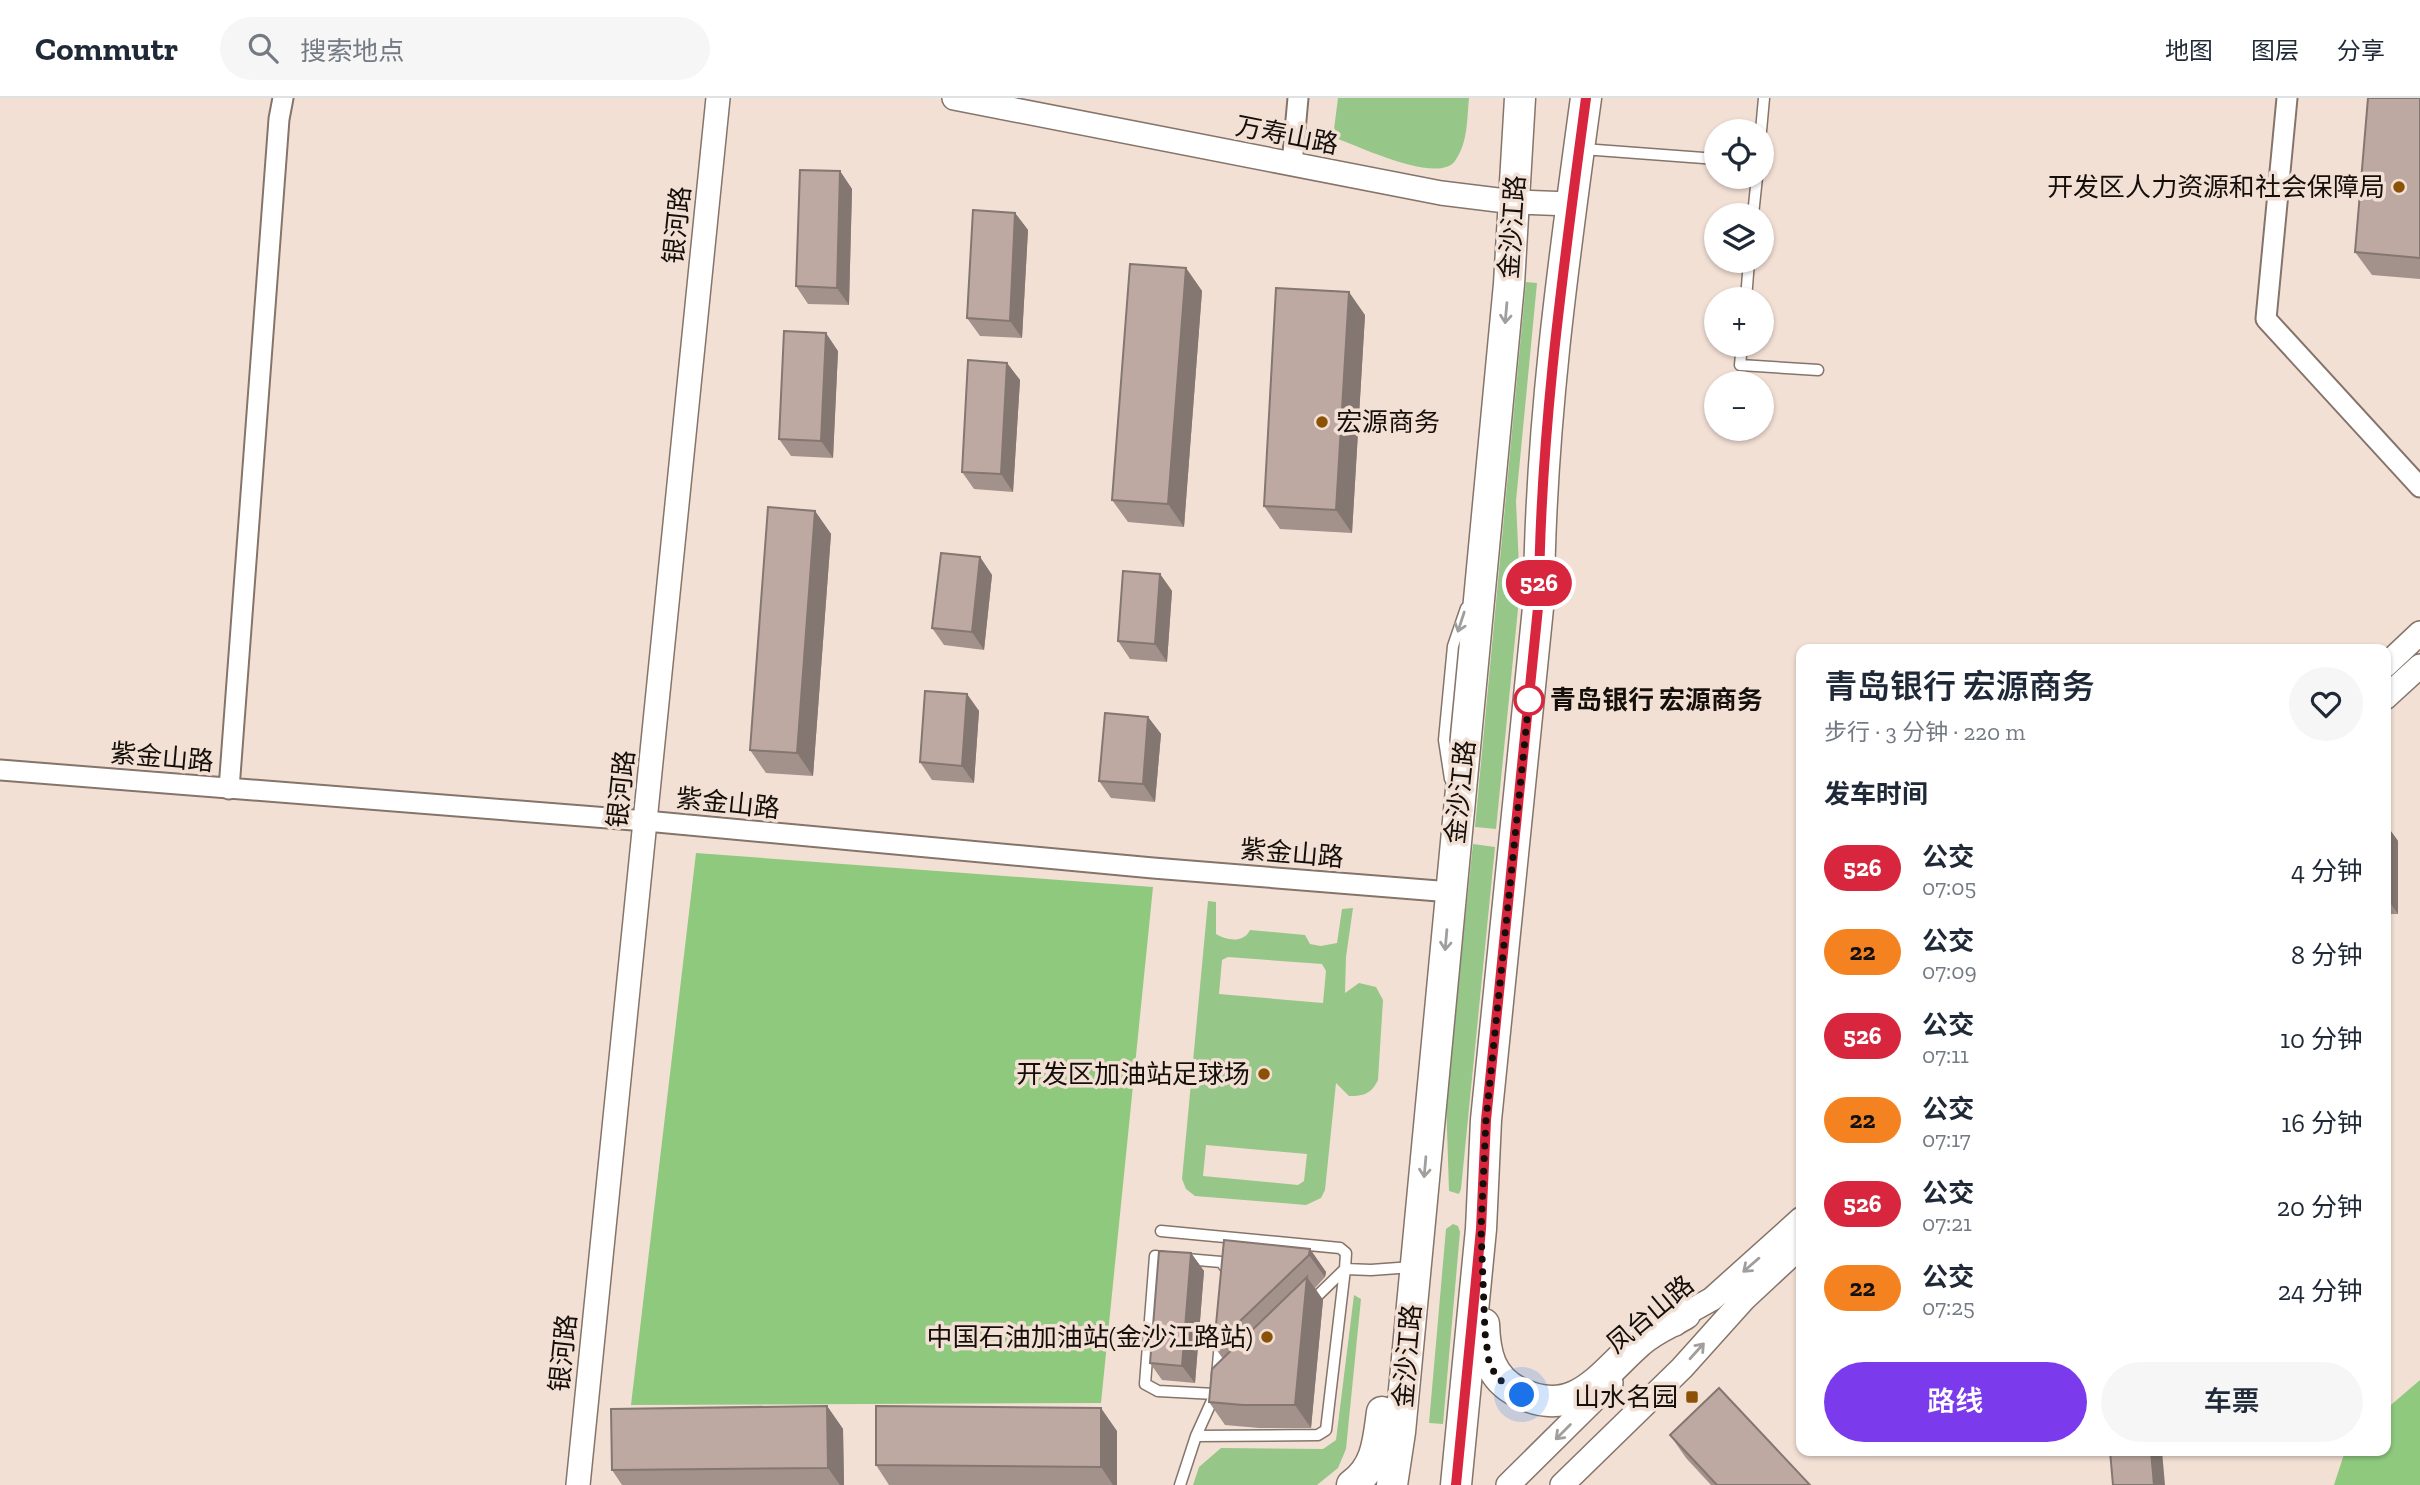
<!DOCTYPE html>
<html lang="zh">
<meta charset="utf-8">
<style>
:root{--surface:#fff;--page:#f6f6f7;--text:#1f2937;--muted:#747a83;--line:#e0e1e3;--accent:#7c3aed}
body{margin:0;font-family:"Zilla Slab","Noto Sans SC",serif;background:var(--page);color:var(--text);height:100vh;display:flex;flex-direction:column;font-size:26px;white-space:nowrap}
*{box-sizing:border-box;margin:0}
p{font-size:23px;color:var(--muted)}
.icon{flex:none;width:38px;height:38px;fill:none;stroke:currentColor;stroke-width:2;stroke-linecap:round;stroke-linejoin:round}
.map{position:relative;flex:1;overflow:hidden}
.side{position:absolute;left:1796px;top:546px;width:595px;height:812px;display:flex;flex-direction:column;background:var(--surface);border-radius:14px;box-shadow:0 2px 5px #0004}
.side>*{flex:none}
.badge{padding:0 14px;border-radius:23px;font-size:24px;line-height:46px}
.controls{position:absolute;left:1704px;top:21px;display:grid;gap:14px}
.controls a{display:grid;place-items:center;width:70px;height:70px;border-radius:50%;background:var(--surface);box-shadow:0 2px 5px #0004;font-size:35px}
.you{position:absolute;width:35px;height:35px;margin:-18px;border:5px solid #fff;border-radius:50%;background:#1a73e8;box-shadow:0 0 0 10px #1a73e833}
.map>.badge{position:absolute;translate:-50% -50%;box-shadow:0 0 0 4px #fff}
h2{padding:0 28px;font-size:26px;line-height:63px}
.round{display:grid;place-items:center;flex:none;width:74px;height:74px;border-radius:37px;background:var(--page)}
.headline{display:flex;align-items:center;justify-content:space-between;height:119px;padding:0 28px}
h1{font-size:33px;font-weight:600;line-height:52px}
.primary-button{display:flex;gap:14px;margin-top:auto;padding:14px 28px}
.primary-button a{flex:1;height:80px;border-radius:42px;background:var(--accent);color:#fff;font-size:28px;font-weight:600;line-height:80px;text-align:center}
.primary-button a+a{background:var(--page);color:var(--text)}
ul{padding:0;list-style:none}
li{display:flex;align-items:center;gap:21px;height:84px;padding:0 28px}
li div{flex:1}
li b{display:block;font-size:26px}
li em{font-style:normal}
li .badge{min-width:77px;font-weight:700;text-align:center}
header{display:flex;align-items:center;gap:42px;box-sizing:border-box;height:98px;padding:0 35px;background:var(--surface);border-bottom:2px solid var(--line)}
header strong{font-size:33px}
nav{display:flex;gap:38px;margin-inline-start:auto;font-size:24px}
.search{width:490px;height:63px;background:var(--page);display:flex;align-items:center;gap:18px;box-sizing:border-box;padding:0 24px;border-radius:38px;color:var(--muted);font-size:26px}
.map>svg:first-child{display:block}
.green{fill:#97c689;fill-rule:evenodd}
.forest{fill:#8fc97e}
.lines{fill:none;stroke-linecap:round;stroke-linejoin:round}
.service-casing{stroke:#85746a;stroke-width:13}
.minor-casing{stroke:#85746a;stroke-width:23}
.tertiary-casing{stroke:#85746a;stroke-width:26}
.primary-casing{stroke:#85746a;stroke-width:33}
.service{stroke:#fff;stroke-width:10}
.minor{stroke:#fff;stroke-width:19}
.tertiary{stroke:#fff;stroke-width:23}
.primary{stroke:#fff;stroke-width:30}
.wall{fill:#a3918b}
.shaded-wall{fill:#847671}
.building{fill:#bda9a2;stroke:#847671;stroke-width:2}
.oneway{stroke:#a19f9d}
.line-casing{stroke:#fff;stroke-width:16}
.line{stroke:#d7263d;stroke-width:10}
.walk{stroke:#150f0b;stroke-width:7;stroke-dasharray:0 12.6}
.poi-dot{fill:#8b5207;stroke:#f3e0d5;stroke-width:2.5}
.stop-dot{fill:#fff;stroke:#d7263d;stroke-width:3.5}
.labels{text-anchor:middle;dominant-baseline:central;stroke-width:7;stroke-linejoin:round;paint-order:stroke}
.street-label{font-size:26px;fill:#150f0b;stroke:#f3e0d5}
.poi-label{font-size:26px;fill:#150f0b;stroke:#f3e0d5;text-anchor:end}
.stop-label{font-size:26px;font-weight:bold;fill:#150f0b;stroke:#f3e0d5;text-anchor:start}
</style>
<header>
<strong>Commutr</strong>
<div class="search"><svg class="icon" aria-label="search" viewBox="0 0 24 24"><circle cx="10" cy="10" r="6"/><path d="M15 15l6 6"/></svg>搜索地点</div>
<nav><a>地图</a><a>图层</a><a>分享</a></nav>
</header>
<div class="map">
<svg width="2420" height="1387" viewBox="0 0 2420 1387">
<rect width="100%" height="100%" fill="#f3e0d5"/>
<path class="green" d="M 1338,0 L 1469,0 C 1467,21 1468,45 1455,63 C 1438,87 1356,47 1333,39 Z
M 1526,184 L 1537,185 L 1516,403 L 1520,491 L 1496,731 L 1475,729 Z
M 1473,746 L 1495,749 L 1461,1091 L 1459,1096 L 1449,1093 L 1446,1000 Z
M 1208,803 L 1216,804 L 1216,836 C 1227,843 1244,845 1250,832 L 1305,837 L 1310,846 L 1321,848 L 1337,845 L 1342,811 L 1353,810 L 1346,859 L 1345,895 L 1359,885 L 1376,889 L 1383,902 L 1378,982 C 1371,996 1364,998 1349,998 L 1336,985 L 1325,1092 L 1321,1100 L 1306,1107 L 1195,1098 L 1186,1091 L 1182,1081 ZM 1228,859 L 1322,866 L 1326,873 L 1323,905 L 1219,896 L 1222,862 ZM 1206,1047 L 1307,1056 L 1304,1083 L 1298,1087 L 1203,1078 Z
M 1453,1126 L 1458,1128 L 1460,1134 L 1443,1326 L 1429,1325 L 1446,1131 Z
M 1354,1197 L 1361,1201 L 1346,1351 L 1338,1370 L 1317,1387 L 1193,1387 L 1199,1369 L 1221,1350 L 1323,1351 L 1336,1342 Z"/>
<path class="forest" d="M 696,755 L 1153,789 L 1101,1305 L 631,1307 Z
M 2420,1282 L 2420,1387 L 2334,1387 L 2345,1353 L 2385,1353 L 2385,1312 Z"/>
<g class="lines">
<g class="service-casing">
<path id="service" d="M 1761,33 L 1764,0
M 1583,51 L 1717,61
M 1753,117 L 1757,79
M 1746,201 L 1749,163
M 1742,247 L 1740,267 L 1818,272
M 1450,681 L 1444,642 L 1453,548 L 1466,510
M 1161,1133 L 1340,1150 L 1346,1155 L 1345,1171 L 1310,1205
M 1171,1160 L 1155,1158 L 1145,1286 L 1158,1293 L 1215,1296 L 1220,1290
M 1186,1161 L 1221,1164 L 1228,1173
M 1217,1278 L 1220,1244
M 1196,1338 L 1318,1337 L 1326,1332 L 1345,1171 L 1371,1172 L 1412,1169
M 1180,1387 L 1196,1338 L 1215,1296"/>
</g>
<g class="minor-casing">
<path id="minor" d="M 2287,0 L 2266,221 L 2420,389
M 1292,66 L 1298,0
M 0,672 L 646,723 L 1153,770 L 1451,794
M 229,691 L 279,21 L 283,0"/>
</g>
<g class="tertiary-casing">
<path id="tertiary" d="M 954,0 L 1441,95 L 1514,104 L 1571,106
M 2385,568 L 2420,535
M 2385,600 L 2420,568
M 1675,1226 L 1685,1216 L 1712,1201 L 1801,1121
M 578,1387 L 718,0
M 1508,1387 L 1611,1285
M 1562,1387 L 1682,1270 L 1744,1201 L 1801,1148"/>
</g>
<g class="primary-casing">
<path id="primary" d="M 1484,1226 C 1485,1255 1490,1280 1518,1294 C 1575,1323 1601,1277 1639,1244 C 1652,1232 1670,1225 1685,1216
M 1352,1387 C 1377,1369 1378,1343 1382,1314
M 1392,1387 L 1400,1334 L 1509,186 L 1520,0
M 1456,1387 L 1481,1131 L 1486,1022 L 1539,500 C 1540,333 1563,166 1586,0"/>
</g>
<use href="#service" class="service"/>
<use href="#minor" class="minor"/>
<use href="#tertiary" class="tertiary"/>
<use href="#primary" class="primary"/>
</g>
<path class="wall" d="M 2420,0 L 2420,181 L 2372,177 L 2355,154 Z
M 840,73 L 852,91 L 849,207 L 808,206 L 796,188 Z
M 1015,115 L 1028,132 L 1022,240 L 980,238 L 967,220 Z
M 1186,170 L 1202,193 L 1184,429 L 1128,424 L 1112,402 Z
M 1365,217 L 1352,435 L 1280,431 L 1264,408 Z
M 838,253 L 833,360 L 791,358 L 779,341 Z
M 1007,265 L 1020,282 L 1013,394 L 974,391 L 962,374 Z
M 815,413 L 831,436 L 813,678 L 766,675 L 750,652 Z
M 980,459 L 992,477 L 984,552 L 944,547 L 932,530 Z
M 1160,476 L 1172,493 L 1167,564 L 1130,561 L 1118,543 Z
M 967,596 L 979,613 L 974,685 L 932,682 L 920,664 Z
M 1148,619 L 1161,636 L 1155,704 L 1111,700 L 1099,683 Z
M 2385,726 L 2398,743 L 2398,816 L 2385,816 Z
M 1310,1151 L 1326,1174 L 1325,1179 L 1315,1190 L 1323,1202 L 1311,1330 L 1259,1330 L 1225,1327 L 1209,1304 L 1223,1261 L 1214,1248 Z
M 1191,1155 L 1204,1173 L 1195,1285 L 1162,1282 L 1150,1265 Z
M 827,1308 L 843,1331 L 844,1387 L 622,1387 L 612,1372 Z
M 1117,1333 L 1117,1387 L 889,1387 L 876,1367 Z
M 1670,1337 L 1810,1387 L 1711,1387 L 1686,1360 Z"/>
<path class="shaded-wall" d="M 840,73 L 852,91 L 849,207 L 837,190 Z
M 1015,115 L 1028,132 L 1022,240 L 1010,223 Z
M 1186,170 L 1202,193 L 1184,429 L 1168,406 Z
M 1349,194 L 1365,217 L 1352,435 L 1336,412 Z
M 826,235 L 838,253 L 833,360 L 821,343 Z
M 1007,265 L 1020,282 L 1013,394 L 1001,376 Z
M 815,413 L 831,436 L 813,678 L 797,655 Z
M 980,459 L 992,477 L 984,552 L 972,534 Z
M 1160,476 L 1172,493 L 1167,564 L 1155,546 Z
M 967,596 L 979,613 L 974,685 L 962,668 Z
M 1148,619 L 1161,636 L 1155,704 L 1143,686 Z
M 2386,726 L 2398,743 L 2398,816 L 2386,799 Z
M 1310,1151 L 1326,1174 L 1325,1179 L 1309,1157 Z
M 1191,1155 L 1204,1173 L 1195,1285 L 1182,1268 Z
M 1307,1179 L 1323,1202 L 1311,1330 L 1295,1307 Z
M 827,1308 L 843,1331 L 844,1387 L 840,1387 L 828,1370 Z
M 1101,1310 L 1117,1333 L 1117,1387 L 1113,1387 L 1101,1369 Z
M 2151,1353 L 2162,1353 L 2165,1387 L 2154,1387 Z"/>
<path class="building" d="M 2368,0 L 2420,0 L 2420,160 L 2355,154 Z
M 800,72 L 840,73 L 837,190 L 796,188 Z
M 973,112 L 1015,115 L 1010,223 L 967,220 Z
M 1130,166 L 1186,170 L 1168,406 L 1112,402 Z
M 1276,190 L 1349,194 L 1336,412 L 1264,408 Z
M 784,233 L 826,235 L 821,343 L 779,341 Z
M 968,262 L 1007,265 L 1001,376 L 962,374 Z
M 768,409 L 815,413 L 797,655 L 750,652 Z
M 941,455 L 980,459 L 972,534 L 932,530 Z
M 1123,473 L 1160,476 L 1155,546 L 1118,543 Z
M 925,593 L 967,596 L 962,668 L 920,664 Z
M 1105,615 L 1148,619 L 1143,686 L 1099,683 Z
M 2385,726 L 2386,726 L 2386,799 L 2385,799 Z
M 1224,1142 L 1310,1151 L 1309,1157 L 1214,1248 Z
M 1159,1153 L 1191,1155 L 1182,1268 L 1150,1265 Z
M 1307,1179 L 1295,1307 L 1243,1307 L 1209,1304 L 1212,1271 Z
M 1719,1290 L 1810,1387 L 1717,1387 L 1670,1337 Z
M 827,1308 L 828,1370 L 612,1372 L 611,1311 Z
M 876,1308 L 1101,1310 L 1101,1369 L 876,1367 Z
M 2110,1353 L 2151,1353 L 2154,1387 L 2113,1387 Z"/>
<defs><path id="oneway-shaft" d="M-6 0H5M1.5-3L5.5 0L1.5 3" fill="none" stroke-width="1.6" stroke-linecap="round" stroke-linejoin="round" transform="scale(1.75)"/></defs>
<g class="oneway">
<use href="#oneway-shaft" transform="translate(1506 215) rotate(95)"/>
<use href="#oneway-shaft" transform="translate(1461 524) rotate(108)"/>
<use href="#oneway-shaft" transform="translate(1446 842) rotate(95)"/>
<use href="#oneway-shaft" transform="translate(1425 1069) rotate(95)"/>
<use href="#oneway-shaft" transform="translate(1751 1167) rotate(139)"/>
<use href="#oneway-shaft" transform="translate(1697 1253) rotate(-48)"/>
<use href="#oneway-shaft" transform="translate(1563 1334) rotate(135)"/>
</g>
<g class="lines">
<g class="line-casing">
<path id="line" d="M 1456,1387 L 1481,1131 L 1486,1022 L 1539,500 C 1540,332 1564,166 1586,0"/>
</g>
<use href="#line" class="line"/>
<path class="walk" d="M 1522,1297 L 1497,1280 L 1489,1264 L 1485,1235 L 1481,1131 L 1486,1022 L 1529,602"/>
</g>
<g class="poi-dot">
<circle cx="2399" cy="89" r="7"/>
<circle cx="1322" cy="324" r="7"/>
<circle cx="1264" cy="976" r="7"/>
<circle cx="1267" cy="1239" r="7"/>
<rect x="1685" y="1292" width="14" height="14" rx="3.5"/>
</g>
<circle class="stop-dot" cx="1529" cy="602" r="14"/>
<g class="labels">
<g class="street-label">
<text transform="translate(1287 37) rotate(11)">万寿山路</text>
<text transform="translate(677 127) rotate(-84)">银河路</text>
<text transform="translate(1512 129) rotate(-86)">金沙江路</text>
<text transform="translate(162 659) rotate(5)">紫金山路</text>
<text transform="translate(621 691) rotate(-84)">银河路</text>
<text transform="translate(1460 694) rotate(-84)">金沙江路</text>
<text transform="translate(728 705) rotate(6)">紫金山路</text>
<text transform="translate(1292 755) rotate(5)">紫金山路</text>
<text transform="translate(1650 1216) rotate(-40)">凤台山路</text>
<text transform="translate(563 1255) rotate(-84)">银河路</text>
<text transform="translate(1407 1258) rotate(-85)">金沙江路</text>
</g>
<g class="poi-label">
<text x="2385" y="89">开发区人力资源和社会保障局</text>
<text x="1336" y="324" text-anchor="start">宏源商务</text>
<text x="1250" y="976">开发区加油站足球场</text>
<text x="1253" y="1239">中国石油加油站(金沙江路站)</text>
<text x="1678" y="1299">山水名园</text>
</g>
<g class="stop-label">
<text x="1550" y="602">青岛银行 宏源商务</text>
</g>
</g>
</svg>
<div class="controls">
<a><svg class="icon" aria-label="locate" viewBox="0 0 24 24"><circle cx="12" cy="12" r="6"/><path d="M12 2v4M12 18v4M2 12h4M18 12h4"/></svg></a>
<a><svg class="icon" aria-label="layers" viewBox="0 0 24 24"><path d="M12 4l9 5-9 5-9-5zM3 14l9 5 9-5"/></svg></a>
<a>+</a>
<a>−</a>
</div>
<div class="you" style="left:1522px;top:1297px"></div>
<b class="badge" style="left:1539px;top:485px;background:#d7263d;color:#fff">526</b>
<section class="side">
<div class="headline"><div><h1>青岛银行 宏源商务</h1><p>步行 · 3 分钟 · 220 m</p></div><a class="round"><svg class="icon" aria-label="heart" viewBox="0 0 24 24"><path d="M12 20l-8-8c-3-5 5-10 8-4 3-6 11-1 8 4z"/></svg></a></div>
<h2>发车时间</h2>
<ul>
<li><span class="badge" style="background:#d7263d;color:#fff">526</span><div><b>公交</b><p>07:05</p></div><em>4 分钟</em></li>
<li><span class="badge" style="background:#f58220;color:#111">22</span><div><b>公交</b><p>07:09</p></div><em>8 分钟</em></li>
<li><span class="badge" style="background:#d7263d;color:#fff">526</span><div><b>公交</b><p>07:11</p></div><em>10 分钟</em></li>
<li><span class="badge" style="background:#f58220;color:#111">22</span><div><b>公交</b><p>07:17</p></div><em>16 分钟</em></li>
<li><span class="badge" style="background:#d7263d;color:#fff">526</span><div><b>公交</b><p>07:21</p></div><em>20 分钟</em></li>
<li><span class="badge" style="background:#f58220;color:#111">22</span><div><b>公交</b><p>07:25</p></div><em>24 分钟</em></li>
</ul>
<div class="primary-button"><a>路线</a><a>车票</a></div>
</section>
</div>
